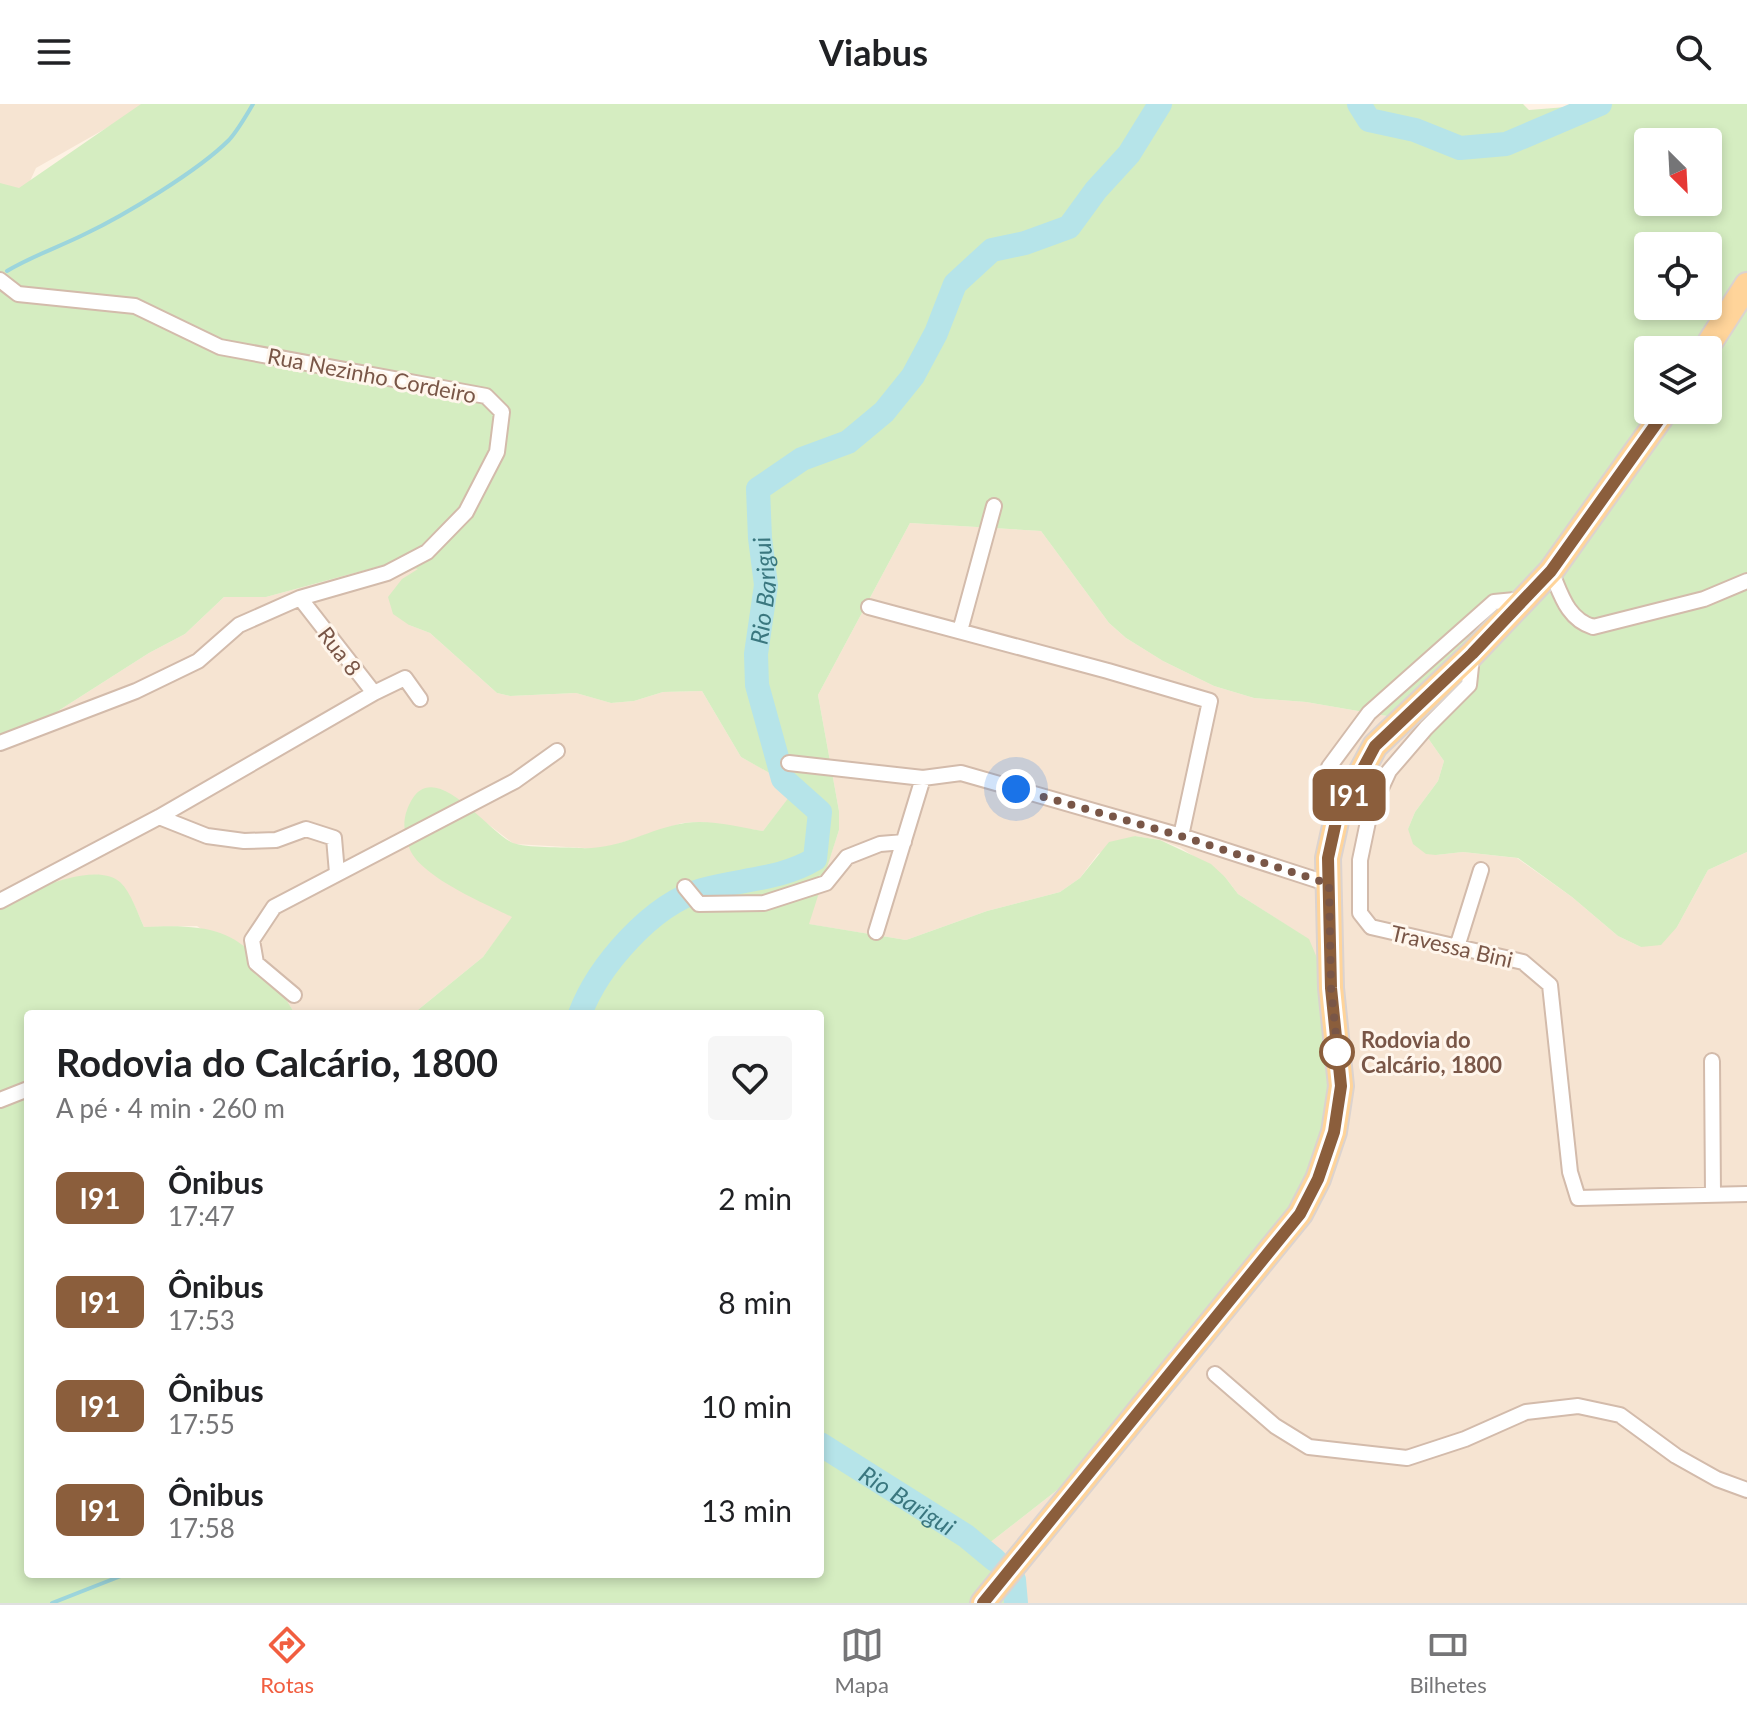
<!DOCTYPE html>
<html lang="pt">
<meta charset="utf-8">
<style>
:root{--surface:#fff;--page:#f6f6f6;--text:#202124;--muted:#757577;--line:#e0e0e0;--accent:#f15e40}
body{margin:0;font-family:Lato,sans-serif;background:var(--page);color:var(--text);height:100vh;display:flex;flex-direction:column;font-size:30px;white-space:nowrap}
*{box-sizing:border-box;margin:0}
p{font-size:26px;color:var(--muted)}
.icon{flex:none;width:44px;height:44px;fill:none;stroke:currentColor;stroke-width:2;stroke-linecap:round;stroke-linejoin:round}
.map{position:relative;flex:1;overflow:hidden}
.drawer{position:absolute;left:24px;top:906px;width:800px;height:568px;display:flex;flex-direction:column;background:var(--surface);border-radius:8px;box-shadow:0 4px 12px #0003}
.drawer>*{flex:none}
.badge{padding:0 16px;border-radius:12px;font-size:28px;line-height:52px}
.needle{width:52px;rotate:156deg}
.fabs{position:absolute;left:1634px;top:24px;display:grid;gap:16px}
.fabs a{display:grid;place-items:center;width:88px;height:88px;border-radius:8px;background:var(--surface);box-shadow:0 4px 12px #0003;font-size:40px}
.you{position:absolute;width:40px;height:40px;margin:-20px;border:6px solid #fff;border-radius:50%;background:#1a73e8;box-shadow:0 0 0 12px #1a73e833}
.map>.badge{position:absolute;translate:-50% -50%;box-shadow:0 0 0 4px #fff}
.round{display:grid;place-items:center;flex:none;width:84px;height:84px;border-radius:8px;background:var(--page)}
.headline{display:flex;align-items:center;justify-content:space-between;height:136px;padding:0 32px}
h1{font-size:38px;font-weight:700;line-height:60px}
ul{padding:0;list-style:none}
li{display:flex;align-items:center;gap:24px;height:104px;padding:0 32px}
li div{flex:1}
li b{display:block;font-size:30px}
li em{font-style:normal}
li .badge{min-width:88px;font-weight:700;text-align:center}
header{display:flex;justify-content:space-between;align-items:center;height:104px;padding:0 32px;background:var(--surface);font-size:36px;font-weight:700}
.dock{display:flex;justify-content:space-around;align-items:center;height:112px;border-top:2px solid var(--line);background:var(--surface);font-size:22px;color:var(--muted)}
.dock a{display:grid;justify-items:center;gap:4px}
.dock .on{color:var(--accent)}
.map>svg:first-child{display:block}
.residential{fill:#f6e4d2}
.green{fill:#d5edc1;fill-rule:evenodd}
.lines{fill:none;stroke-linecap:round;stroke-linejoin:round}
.stream{stroke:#9cd5dc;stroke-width:4}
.river{stroke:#b6e4e9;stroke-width:24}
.minor-casing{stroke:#d3bbab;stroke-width:18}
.primary-casing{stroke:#dcd3cf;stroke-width:28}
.minor{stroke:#fff;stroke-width:14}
.primary{stroke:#ffd49a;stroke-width:24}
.line-casing{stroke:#fff;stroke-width:18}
.line{stroke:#8b5e3c;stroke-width:12}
.walk{stroke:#795647;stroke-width:8;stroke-dasharray:0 14.4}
.stop-dot{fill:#fff;stroke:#8b5e3c;stroke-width:4}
.labels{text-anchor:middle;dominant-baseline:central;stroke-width:6;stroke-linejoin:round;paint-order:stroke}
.street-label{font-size:22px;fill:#795647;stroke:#fff6ec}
.stop-label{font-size:22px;font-weight:bold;fill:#795647;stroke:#fff6ec;text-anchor:start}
.water-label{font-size:24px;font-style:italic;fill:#3a777f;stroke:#fff6ec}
</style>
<header><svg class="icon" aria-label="menu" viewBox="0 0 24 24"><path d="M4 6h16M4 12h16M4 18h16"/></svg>Viabus<svg class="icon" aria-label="search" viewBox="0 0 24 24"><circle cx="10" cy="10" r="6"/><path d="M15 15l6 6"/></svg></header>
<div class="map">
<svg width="1747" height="1499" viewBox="0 0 1747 1499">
<rect width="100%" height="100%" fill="#fef2e4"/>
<path class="residential" d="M 0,0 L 208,0 L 133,9 L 36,64 L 25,88 L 0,106 Z
M 910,419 L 1041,427 L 1109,519 L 1126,534 L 1163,557 L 1214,582 L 1254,594 L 1306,598 L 1416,617 L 1444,657 L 1438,677 L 1415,708 L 1408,725 L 1436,751 L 1463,748 L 1517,754 L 1572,793 L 1618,832 L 1641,843 L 1677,823 L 1708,766 L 1747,748 L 1747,1499 L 1010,1499 L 983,1444 L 1070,1376 L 1160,1275 L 1170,1247 L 1199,1220 L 1308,835 L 1238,790 L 1225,773 L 1181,744 L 1160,736 L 1135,732 L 1098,750 L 1080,774 L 1060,788 L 987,807 L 906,836 L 808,820 L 839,726 L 839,707 L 818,591 Z
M 384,461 L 420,465 L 409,521 L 430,529 L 497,589 L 510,592 L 576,589 L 611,599 L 634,597 L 663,588 L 702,587 L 741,653 L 797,684 L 763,727 L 700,718 L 682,719 L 602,745 L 514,740 L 467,704 L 464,788 L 513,813 L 483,853 L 413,910 L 295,910 L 274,876 L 197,822 L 144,823 L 132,796 L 78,773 L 16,794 L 0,803 L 0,644 L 149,549 L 185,530 L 224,493 L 266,493 Z"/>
<path class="green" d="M 141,0 L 1523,0 L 1529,6 L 1603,0 L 1747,0 L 1747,748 L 1708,766 L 1677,823 L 1661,841 L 1641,843 L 1618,832 L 1572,793 L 1518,754 L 1463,748 L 1436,751 L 1426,750 L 1413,740 L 1408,725 L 1415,708 L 1438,677 L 1444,657 L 1416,617 L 1306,598 L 1254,594 L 1214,582 L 1163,557 L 1126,534 L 1109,519 L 1041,427 L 910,419 L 818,591 L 839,707 L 839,726 L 809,820 L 906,836 L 987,807 L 1060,788 L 1080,774 L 1109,738 L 1135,732 L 1160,736 L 1211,760 L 1225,773 L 1238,790 L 1309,835 L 1325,873 L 1335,994 L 1305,1090 L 1199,1220 L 1170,1247 L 1160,1275 L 1070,1376 L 983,1444 L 1010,1499 L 0,1499 L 0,803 C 26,788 94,756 120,778 C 131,788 138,810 144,823 C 233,818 250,835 295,910 L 28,910 L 28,1470 L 820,1470 L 820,910 L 413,910 L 483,853 L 512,813 C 486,800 418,772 409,743 C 403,726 402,714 411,697 C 435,653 487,727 513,739 C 525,744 565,743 579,744 C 621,746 647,725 685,719 C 710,715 738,723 763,727 L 796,684 L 741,653 L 702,587 L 663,588 L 634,597 L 611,599 L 576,589 L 510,592 L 497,589 L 430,529 L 409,521 L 393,510 L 388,493 L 402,475 L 418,465 L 384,461 L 266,493 L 224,493 L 185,530 L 149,549 L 0,644 L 0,79 L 19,84 ZM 1648,38 L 1708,38 L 1708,98 L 1648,98 ZM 1648,142 L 1708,142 L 1708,202 L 1648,202 ZM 1648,246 L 1708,246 L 1708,306 L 1648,306 Z"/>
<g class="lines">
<path class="stream" d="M 7,167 C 32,152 59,143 85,130 C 125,111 198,67 229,36 C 238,26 246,12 253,0
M 52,1499 L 126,1470"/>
<g class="river">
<path d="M 1359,0 L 1369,16 L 1415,26 L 1460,44 L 1506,40 L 1600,0"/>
<path id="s1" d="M 580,910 C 598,862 652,800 702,786 C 741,775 780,776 815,755 L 820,708 L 783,675 L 757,581 L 756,550 L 766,481 L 760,434 L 758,385 L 802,355 L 848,338 L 884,308 L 913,272 L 936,229 L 955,180 L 992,146 L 1025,139 L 1069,123 L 1096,86 L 1129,50 L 1160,0"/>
<path id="s2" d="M 820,1340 L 966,1432 L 995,1456"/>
<path d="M 1014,1476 L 1016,1499"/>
</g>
<g class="minor-casing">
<path id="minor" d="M 0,176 L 18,190 L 135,202 L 220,243 L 486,292 L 502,308 L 497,348 L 466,408 L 427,448 L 387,469 L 300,494 L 239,521 L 198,557 L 136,587 L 0,639
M 1551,467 C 1561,490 1567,515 1593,523 L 1704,495 L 1747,477
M 300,494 L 374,589
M 869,503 L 1108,567 L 1210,597 L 1181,732
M 960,527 L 994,402
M 1472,553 L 1469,581 L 1426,624 L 1389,667 L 1370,708 L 1360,756 L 1360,809 L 1371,823 L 1523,858 L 1550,881 L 1570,1068 L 1578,1094 L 1747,1090
M 789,659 L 923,674 L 961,669 L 1181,732 L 1329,780
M 1329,663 L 1369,609 L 1494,498 L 1525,495
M 159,713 L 207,732 L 244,737 L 276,736 L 306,725 L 334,734 L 337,769
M 685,783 L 699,800 L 764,799 L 826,779 L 847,753 L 880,740 L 904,738
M 0,797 L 159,713 L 374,589 L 405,574 L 420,595
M 876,828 L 923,674
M 1457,843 L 1481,766
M 294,891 L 256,859 L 252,836 L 274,803 L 515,677 L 557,647
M 1712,957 L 1713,1091
M 0,996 L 28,985
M 1215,1270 L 1275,1322 L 1309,1343 L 1407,1354 L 1465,1335 L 1526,1308 L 1578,1302 L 1620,1311 L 1676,1352 L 1717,1375 L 1747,1386"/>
</g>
<g class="primary-casing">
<path id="primary" d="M 1705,246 L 1747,181
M 983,1499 L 1300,1110 L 1318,1075 L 1334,1028 L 1341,982 L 1331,884 L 1328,754 L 1337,713 L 1375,642 L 1472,550 L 1551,467 L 1666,306"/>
</g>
<use href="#minor" class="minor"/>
<use href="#primary" class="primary"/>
</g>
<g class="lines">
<g class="line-casing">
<path id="line" d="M 983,1499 L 1300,1110 L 1318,1075 L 1334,1028 L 1341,982 L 1331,884 L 1328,754 L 1337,713 L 1375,642 L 1472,550 L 1551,467 L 1666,306"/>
</g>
<use href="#line" class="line"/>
<path class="walk" d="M 1016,685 L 1181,732 L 1329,780 L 1331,884 L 1339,959 L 1337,948"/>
</g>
<circle class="stop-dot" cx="1337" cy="948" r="16"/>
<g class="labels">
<g class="street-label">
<text transform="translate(372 271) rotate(11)">Rua Nezinho Cordeiro</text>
<text transform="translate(340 547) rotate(52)">Rua 8</text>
<text transform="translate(1452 842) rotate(13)">Travessa Bini</text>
</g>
<g class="stop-label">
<text x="1361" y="935">Rodovia do<tspan x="1361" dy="25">Calcário, 1800</tspan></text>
</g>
<g class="water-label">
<text stroke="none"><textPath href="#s1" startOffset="586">Rio Barigui</textPath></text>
<text stroke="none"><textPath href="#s2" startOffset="104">Rio Barigui</textPath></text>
</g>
</g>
</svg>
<div class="fabs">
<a><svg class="needle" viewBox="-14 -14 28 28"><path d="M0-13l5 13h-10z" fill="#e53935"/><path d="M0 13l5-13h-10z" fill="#757577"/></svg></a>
<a><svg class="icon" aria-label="locate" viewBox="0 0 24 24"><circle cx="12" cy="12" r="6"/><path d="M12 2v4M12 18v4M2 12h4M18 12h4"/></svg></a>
<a><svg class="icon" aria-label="layers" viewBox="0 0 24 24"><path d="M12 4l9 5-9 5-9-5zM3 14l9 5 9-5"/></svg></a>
</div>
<div class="you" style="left:1016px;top:685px"></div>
<b class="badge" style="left:1349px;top:691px;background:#8b5e3c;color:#fff">I91</b>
<section class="drawer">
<div class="headline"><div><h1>Rodovia do Calcário, 1800</h1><p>A pé · 4 min · 260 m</p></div><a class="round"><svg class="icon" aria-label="heart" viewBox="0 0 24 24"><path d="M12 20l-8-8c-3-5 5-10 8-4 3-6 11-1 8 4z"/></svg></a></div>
<ul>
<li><span class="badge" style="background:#8b5e3c;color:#fff">I91</span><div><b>Ônibus</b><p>17:47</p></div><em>2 min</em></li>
<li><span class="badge" style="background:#8b5e3c;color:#fff">I91</span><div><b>Ônibus</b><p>17:53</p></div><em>8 min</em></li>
<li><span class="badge" style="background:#8b5e3c;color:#fff">I91</span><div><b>Ônibus</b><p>17:55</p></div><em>10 min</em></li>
<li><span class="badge" style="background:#8b5e3c;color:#fff">I91</span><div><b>Ônibus</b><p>17:58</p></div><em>13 min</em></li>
</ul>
</section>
</div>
<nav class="dock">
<a class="on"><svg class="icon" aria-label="directions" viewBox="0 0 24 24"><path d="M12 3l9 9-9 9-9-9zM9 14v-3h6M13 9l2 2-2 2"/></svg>Rotas</a>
<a><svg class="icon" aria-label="map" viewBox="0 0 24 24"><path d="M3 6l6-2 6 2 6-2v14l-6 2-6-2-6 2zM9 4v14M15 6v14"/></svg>Mapa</a>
<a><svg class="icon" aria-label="tickets" viewBox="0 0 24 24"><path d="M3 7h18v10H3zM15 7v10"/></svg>Bilhetes</a>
</nav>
